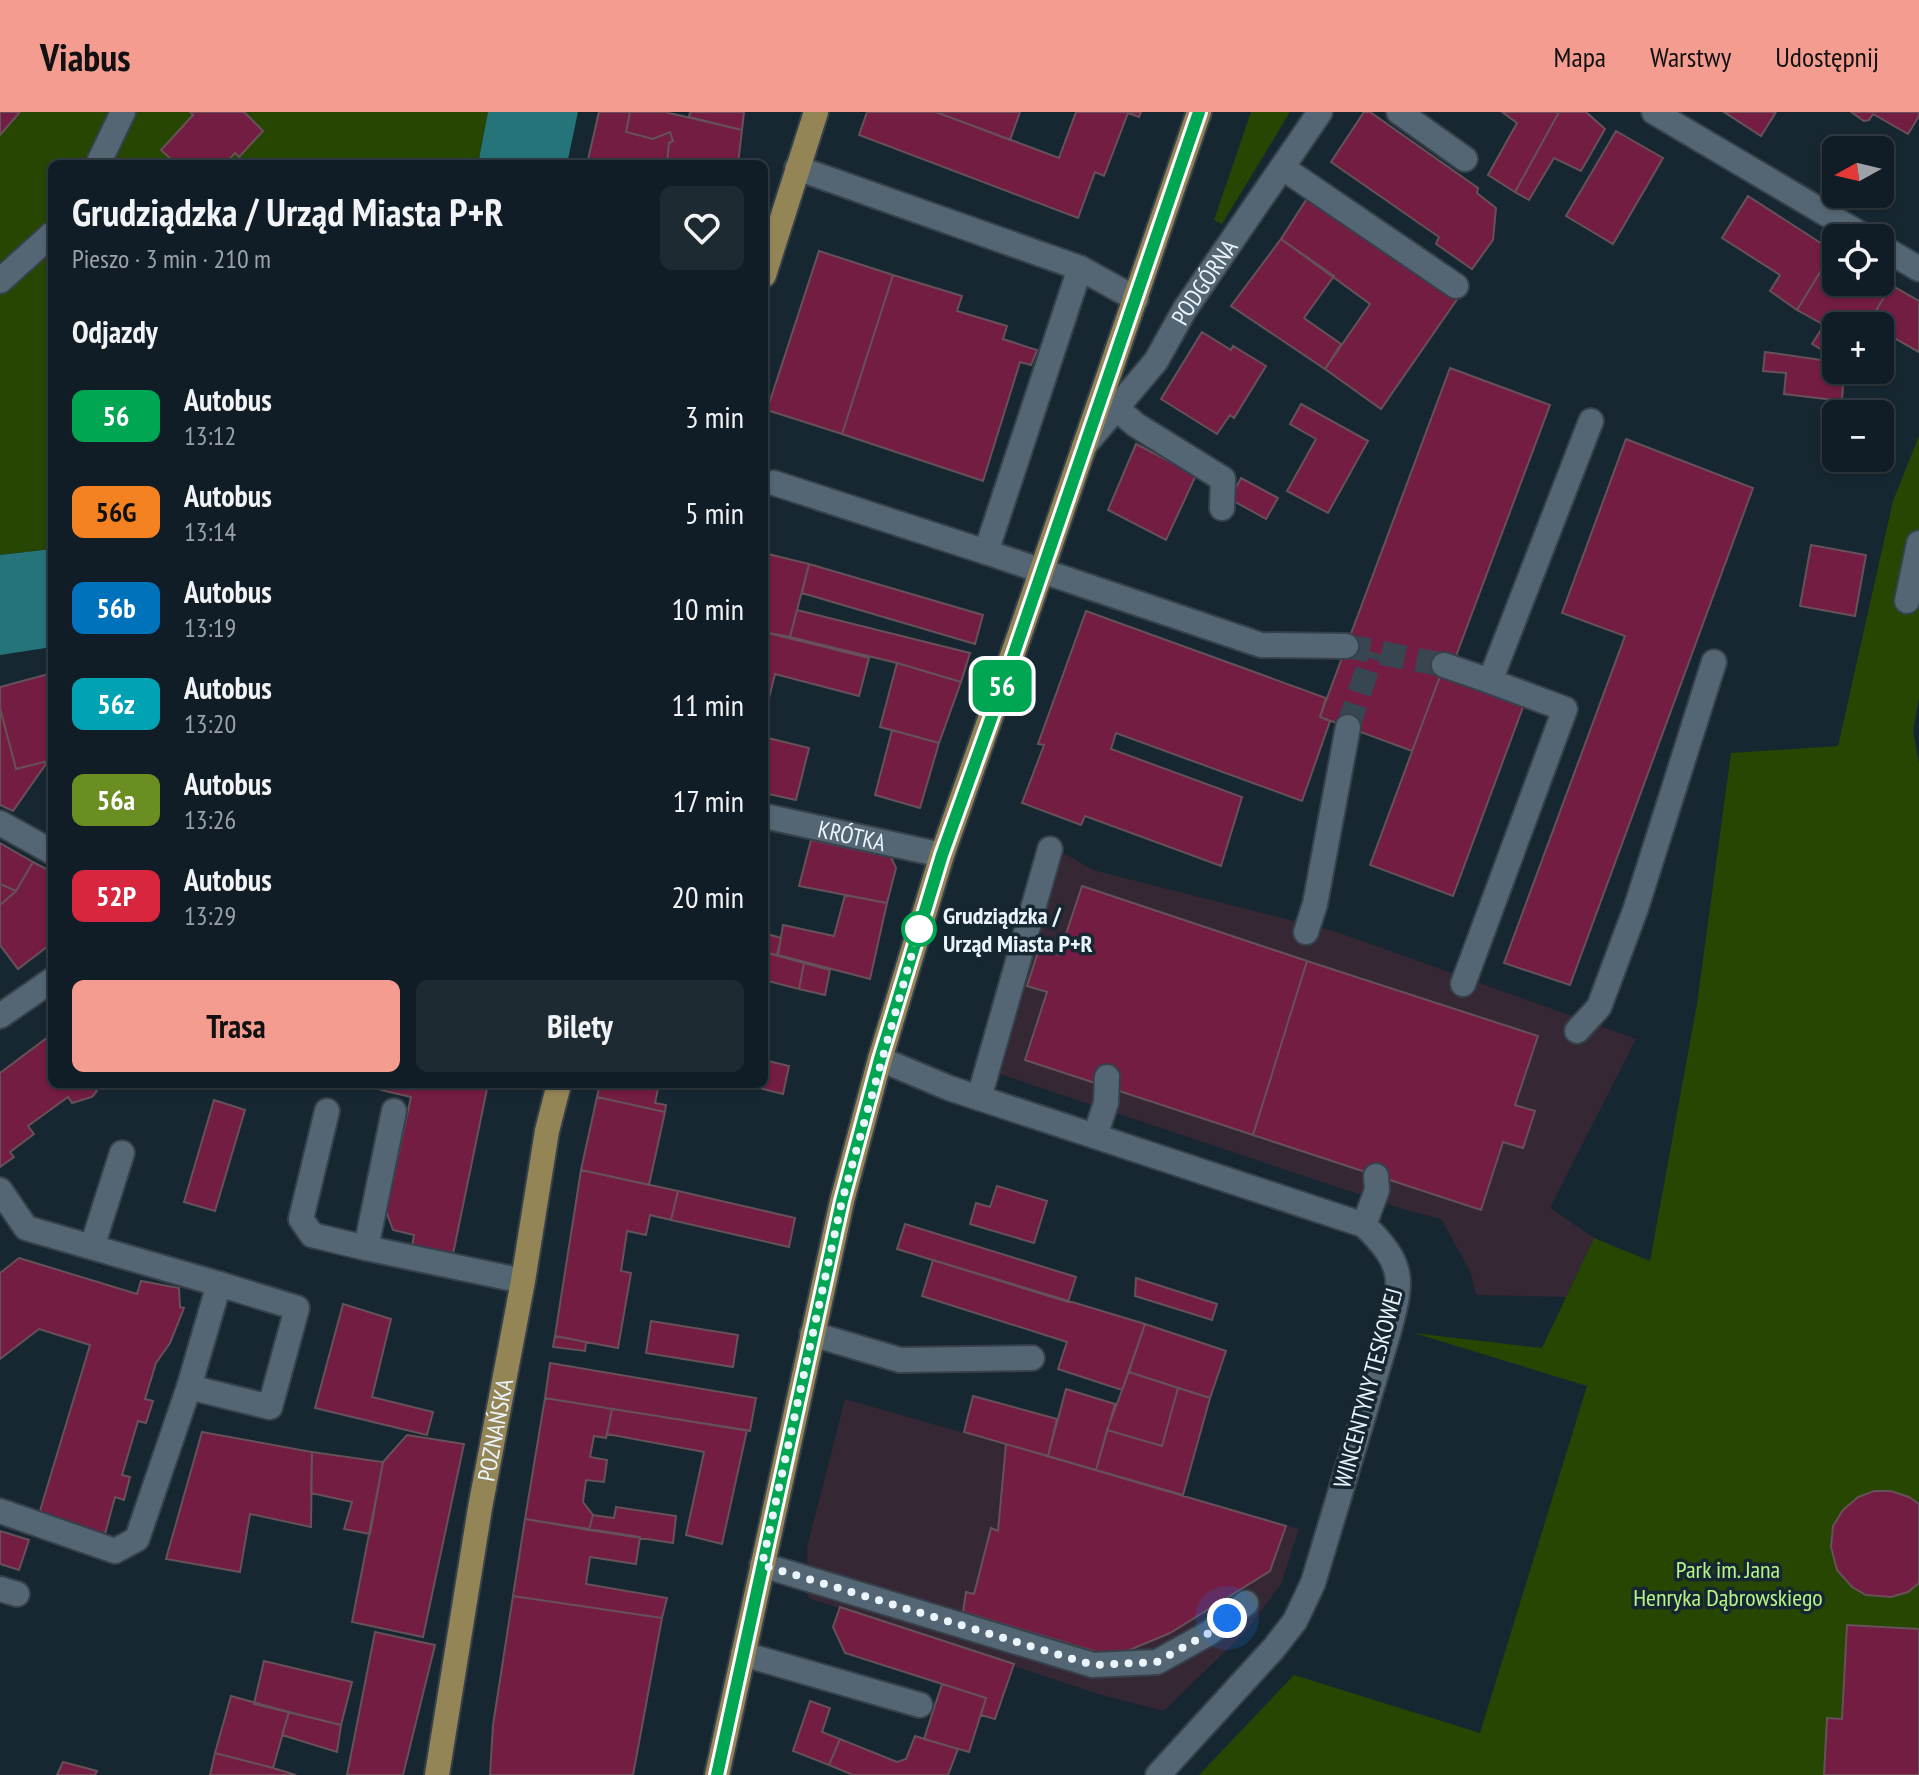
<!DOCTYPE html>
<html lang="pl">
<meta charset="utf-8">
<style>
:root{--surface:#111d26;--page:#1e2a32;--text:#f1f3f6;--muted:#9ca2a7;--line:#303b43;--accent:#f59c91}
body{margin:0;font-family:"PT Sans Narrow",sans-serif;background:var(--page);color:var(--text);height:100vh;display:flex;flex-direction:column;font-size:30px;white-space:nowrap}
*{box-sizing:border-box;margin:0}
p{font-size:26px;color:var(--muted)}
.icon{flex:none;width:44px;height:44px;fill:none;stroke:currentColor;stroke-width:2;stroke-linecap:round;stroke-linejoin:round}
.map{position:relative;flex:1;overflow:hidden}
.side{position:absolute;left:48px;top:48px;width:720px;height:928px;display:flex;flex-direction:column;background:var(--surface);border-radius:12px;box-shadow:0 2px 6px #0004,0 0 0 2px var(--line)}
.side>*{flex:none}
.badge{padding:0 16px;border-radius:12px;font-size:28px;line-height:52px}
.needle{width:52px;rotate:262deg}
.fabs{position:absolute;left:1822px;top:24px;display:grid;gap:16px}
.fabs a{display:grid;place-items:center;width:72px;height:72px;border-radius:12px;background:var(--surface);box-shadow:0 2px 6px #0004,0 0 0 2px var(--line);font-size:40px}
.you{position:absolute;width:40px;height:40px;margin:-20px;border:6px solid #fff;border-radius:50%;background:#1a73e8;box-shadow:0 0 0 12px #1a73e833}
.map>.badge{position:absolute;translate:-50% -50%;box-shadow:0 0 0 4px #fff}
h2{padding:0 24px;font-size:30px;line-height:72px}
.round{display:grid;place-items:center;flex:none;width:84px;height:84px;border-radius:12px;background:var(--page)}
.head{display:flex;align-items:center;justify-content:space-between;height:136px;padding:0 24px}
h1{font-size:38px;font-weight:600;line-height:60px}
.button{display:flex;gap:16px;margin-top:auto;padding:16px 24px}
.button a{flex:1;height:92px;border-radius:12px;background:var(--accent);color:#111;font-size:32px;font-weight:600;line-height:92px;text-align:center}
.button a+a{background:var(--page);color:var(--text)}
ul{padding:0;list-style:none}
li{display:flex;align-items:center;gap:24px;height:96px;padding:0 24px}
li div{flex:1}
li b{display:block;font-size:30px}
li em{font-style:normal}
li .badge{min-width:88px;font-weight:700;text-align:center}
header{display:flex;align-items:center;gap:48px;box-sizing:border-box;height:112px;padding:0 40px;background:var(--accent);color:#111}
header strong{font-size:38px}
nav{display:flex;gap:44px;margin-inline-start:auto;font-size:28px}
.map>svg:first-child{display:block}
.commercial{fill:#352733}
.green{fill:#264602}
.water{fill:#257479}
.building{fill:#731d43;stroke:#665158;stroke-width:2}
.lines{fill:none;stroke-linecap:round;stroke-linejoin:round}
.minor-tunnel{stroke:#374650;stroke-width:24;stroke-dasharray:24 12;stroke-linecap:butt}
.minor-casing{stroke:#36414b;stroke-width:28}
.major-casing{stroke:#36414b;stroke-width:28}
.minor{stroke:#546673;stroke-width:24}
.major{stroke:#948556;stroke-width:24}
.line-casing{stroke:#fff;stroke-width:18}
.line{stroke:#00a651;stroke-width:12}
.walk{stroke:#eaf4fc;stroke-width:8;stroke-dasharray:0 14.4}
.stop-dot{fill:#fff;stroke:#00a651;stroke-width:4}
.labels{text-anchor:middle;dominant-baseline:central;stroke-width:7;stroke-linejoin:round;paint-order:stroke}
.street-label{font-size:24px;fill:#eaf4fc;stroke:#172732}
.stop-label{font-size:24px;font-weight:bold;fill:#eaf4fc;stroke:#172732;text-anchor:start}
.park-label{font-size:24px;fill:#b6f587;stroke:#172732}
</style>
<header>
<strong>Viabus</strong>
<nav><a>Mapa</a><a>Warstwy</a><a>Udostępnij</a></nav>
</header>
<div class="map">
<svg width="1919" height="1663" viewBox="0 0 1919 1663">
<rect width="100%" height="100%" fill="#172732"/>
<path class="commercial" d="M 1064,741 L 1093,758 L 1337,820 L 1636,927 L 1550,1096 L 1594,1126 L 1566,1185 L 1476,1183 L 1470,1159 L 1441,1107 L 1406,1098 L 979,955 Z
M 845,1287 L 1299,1417 L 1281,1472 L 1246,1519 L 1164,1599 L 1102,1583 L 808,1486 L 807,1435 Z"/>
<path class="green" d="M 0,0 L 488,0 L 478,52 L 52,52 L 52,437 L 0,443 Z
M 1251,0 L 1290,0 L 1222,112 L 1214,108 Z
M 1919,324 L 1919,586 L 1913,619 L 1919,651 L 1919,1663 L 1199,1663 L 1294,1563 L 1480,1621 L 1587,1274 L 1414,1221 L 1542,1236 L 1594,1126 L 1650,1149 L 1697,892 L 1731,641 L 1838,634 L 1893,389 Z"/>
<path class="water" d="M 488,0 L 578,0 L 567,52 L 478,52 Z
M 52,437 L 52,535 L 0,543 L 0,443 Z"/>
<path class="building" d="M 0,0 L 20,0 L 0,23 Z
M 190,0 L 244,0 L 263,19 L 239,45 L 235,41 L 225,52 L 176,52 L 161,38 L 193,3 Z
M 599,0 L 630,0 L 626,20 L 653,27 L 670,20 L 673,29 L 669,31 L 667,52 L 587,52 Z
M 630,0 L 665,0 L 742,18 L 738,52 L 667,52 L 669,31 L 673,29 L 670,20 L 653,27 L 626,20 Z
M 690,0 L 744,0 L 742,18 L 689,5 Z
M 867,0 L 936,0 L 1059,46 L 1076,0 L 1141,0 L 1139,5 L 1128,1 L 1104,64 L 1095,60 L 1078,106 L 859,23 Z
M 936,0 L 1020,0 L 1010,28 Z
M 1364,0 L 1370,0 L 1478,76 L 1477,81 L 1496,96 L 1493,128 L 1472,157 L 1436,132 L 1439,125 L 1331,50 Z
M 1502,0 L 1559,0 L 1515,80 L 1488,63 L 1517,11 Z
M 1559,0 L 1586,0 L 1605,17 L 1581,59 L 1554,46 L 1529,88 L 1515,80 Z
M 1724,0 L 1776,0 L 1761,24 Z
M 1851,0 L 1919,0 L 1919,4 L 1908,22 L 1873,2 L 1869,8 L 1864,9 Z
M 1616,19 L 1663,46 L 1613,132 L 1566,104 Z
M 1748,84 L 1833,139 L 1797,198 L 1770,179 L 1780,163 L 1722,126 Z
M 1308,85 L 1458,186 L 1381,297 L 1325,257 L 1370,192 L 1281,127 Z
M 1281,127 L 1334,164 L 1304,206 L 1341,232 L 1325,257 L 1231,194 Z
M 819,139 L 893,163 L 842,322 L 767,298 Z
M 1833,139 L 1836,140 L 1836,170 L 1880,170 L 1880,167 L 1891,173 L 1867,214 L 1836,214 L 1836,246 L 1812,232 L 1824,213 L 1797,198 Z
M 893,163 L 962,184 L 957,199 L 1007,214 L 1003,227 L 1037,238 L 1031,253 L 1020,250 L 983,369 L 842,322 Z
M 1891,173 L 1919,189 L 1919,240 L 1880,218 L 1880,214 L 1869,211 Z
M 1202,220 L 1231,238 L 1233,234 L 1266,254 L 1234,306 L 1230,303 L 1217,322 L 1161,287 Z
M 1765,240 L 1836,250 L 1836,258 L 1844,258 L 1842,289 L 1784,282 L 1786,261 L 1763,259 Z
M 1450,256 L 1550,293 L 1456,544 L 1449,541 L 1412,639 L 1320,605 Z
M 1301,292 L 1368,329 L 1328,401 L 1287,379 L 1316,327 L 1290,312 Z
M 1626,327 L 1753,376 L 1570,873 L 1504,851 L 1625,524 L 1562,501 Z
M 1136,332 L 1196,363 L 1166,428 L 1108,398 Z
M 1241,366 L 1278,386 L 1266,407 L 1230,387 Z
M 1811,433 L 1866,443 L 1855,504 L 1800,494 Z
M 764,441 L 809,452 L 790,525 L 764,520 Z
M 809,452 L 983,503 L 975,532 L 802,481 Z
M 797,498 L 970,541 L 961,570 L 897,551 L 790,525 Z
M 1086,499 L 1326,586 L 1320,605 L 1330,609 L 1302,689 L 1116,621 L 1111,637 L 1242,685 L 1221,754 L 1085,704 L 1081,713 L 1022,691 L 1044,633 L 1038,632 Z
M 764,520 L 869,546 L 859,584 L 775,562 L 764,606 Z
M 897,551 L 961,570 L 939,631 L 880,615 Z
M 52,561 L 52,648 L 16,657 L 0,596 L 0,575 Z
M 1440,564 L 1523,595 L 1453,784 L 1370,753 Z
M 0,596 L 16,657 L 48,649 L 13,699 L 0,693 Z
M 892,618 L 939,631 L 920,696 L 875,683 Z
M 764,625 L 809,636 L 796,688 L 764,681 Z
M 811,728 L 891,745 L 896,756 L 887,791 L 799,774 Z
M 0,731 L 33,750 L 16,779 L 0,772 Z
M 33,750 L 52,760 L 52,831 L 18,857 L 0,833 L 0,793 L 16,779 Z
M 0,772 L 16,779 L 0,793 Z
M 1082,774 L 1307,849 L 1253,1023 L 1025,948 L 1047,880 L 1027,874 L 1039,837 L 1059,843 Z
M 845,783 L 887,791 L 870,867 L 778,843 L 783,813 L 834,824 Z
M 764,821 L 781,826 L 777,843 L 764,840 Z
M 764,840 L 804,851 L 799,877 L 764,868 Z
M 1307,849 L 1538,924 L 1515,993 L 1535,999 L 1523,1036 L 1503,1030 L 1481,1098 L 1253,1023 Z
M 804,851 L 830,858 L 825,883 L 799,877 Z
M 52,922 L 52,972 L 92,972 L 97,979 L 92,985 L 72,991 L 68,985 L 28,1014 L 34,1022 L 10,1040 L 14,1045 L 0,1055 L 0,961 Z
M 764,948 L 789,954 L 783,982 L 743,972 L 764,972 Z
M 383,972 L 488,972 L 453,1142 L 412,1134 L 414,1123 L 393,1118 L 386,1099 L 411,985 L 381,978 Z
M 600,972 L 659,972 L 655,991 L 666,993 L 665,1000 L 597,985 Z
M 597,985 L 665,1000 L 649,1073 L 581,1058 Z
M 214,988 L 245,998 L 215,1099 L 184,1090 Z
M 581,1058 L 678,1079 L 671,1108 L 650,1103 L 646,1123 L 627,1119 L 621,1159 L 631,1161 L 618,1236 L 555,1224 Z
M 997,1074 L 1047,1089 L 1034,1131 L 970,1112 L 976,1091 L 990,1095 Z
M 678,1079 L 795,1106 L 789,1135 L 671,1108 Z
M 905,1112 L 1076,1165 L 1068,1190 L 897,1137 Z
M 19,1146 L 137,1182 L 141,1169 L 179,1176 L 180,1195 L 184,1196 L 170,1231 L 156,1251 L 145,1287 L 153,1289 L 146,1311 L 138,1309 L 122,1363 L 130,1365 L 124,1388 L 115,1385 L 105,1422 L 39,1402 L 90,1233 L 39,1217 L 0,1247 L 0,1161 Z
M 933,1148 L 1145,1212 L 1122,1278 L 1058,1257 L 1067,1230 L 922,1184 Z
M 1136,1166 L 1217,1192 L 1212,1208 L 1135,1184 Z
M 343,1192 L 391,1207 L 372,1285 L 433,1300 L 427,1323 L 315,1296 Z
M 651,1209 L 738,1223 L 733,1255 L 646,1241 Z
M 1145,1212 L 1226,1239 L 1210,1286 L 1129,1260 Z
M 555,1224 L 586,1230 L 585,1239 L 553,1235 Z
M 550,1251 L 756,1286 L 750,1319 L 545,1286 Z
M 1129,1260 L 1178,1276 L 1162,1334 L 1107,1318 Z
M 1178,1276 L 1210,1286 L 1183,1383 L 1096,1358 L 1107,1318 L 1162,1334 Z
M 1066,1277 L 1115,1292 L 1096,1358 L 1048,1344 Z
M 973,1284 L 1057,1307 L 1048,1344 L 964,1320 Z
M 545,1286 L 612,1297 L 606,1326 L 594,1324 L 590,1345 L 607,1348 L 604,1370 L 586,1368 L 583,1390 L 593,1403 L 589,1418 L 525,1407 Z
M 612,1297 L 747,1318 L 722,1432 L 686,1423 L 704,1340 L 607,1322 Z
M 202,1320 L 312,1340 L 311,1415 L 250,1402 L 240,1460 L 166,1447 Z
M 407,1323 L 464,1332 L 423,1525 L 352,1510 L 383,1350 Z
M 1006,1332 L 1286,1414 L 1270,1459 L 1170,1521 L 1113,1545 L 963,1500 L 966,1480 L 974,1482 L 991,1416 L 998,1419 Z
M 312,1340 L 383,1350 L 370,1422 L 344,1417 L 352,1390 L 311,1381 Z
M 1874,1379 L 1891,1379 L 1909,1385 L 1919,1392 L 1919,1471 L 1908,1480 L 1891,1485 L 1866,1483 L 1852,1475 L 1837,1458 L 1831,1435 L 1833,1414 L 1843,1398 L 1858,1385 Z
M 616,1395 L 676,1404 L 673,1431 L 589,1418 L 593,1403 L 614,1406 Z
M 525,1407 L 640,1425 L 636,1452 L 590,1445 L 586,1472 L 667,1486 L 662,1506 L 513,1484 Z
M 0,1419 L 29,1428 L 19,1458 L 0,1452 Z
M 513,1484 L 662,1506 L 633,1663 L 490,1663 L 493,1613 Z
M 840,1495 L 1014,1552 L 995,1607 L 981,1603 L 986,1586 L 845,1541 L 833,1515 Z
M 1847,1513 L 1919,1517 L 1919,1663 L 1824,1663 L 1827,1606 L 1842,1607 Z
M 375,1520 L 435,1533 L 403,1663 L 347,1663 Z
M 264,1549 L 352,1570 L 341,1613 L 254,1592 Z
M 942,1572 L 986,1586 L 969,1640 L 924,1627 Z
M 231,1584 L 289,1600 L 273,1656 L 215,1641 Z
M 810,1589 L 830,1596 L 822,1620 L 840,1627 L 829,1653 L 793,1639 Z
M 289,1600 L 341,1613 L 337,1640 L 282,1623 Z
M 915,1624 L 958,1637 L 948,1663 L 853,1663 L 829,1653 L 840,1627 L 897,1650 L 906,1647 Z
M 215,1641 L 273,1656 L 296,1663 L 210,1663 Z
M 63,1650 L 97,1659 L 95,1663 L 57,1663 Z"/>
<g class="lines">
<path class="minor-tunnel" d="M 1346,534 L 1444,553
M 1348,615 L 1373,540"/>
<g class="minor-casing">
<g id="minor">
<path d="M 1399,0 L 1465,47"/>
<path d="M 1654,0 L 1867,126"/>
<path d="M 98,52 L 123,0"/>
<path d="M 797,56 L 1080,156 L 1136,187"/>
<path d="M 1283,56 L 1456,174"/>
<path d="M 1880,134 L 1919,157"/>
<path d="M 0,169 L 52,122"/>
<path d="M 1116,296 L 1136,313 L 1223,367 L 1222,396"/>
<path id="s1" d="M 1084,334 L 1156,249 L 1185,197 L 1320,0"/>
<path d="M 774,371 L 986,440 L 1080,156"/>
<path d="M 986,440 L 1261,533 L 1346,534"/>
<path d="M 1907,489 L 1919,431"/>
<path d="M 1444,553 L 1490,569"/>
<path id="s2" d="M 764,704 L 942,743"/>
<path d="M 0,711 L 52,740"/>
<path d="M 1306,820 L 1315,792 L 1348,615"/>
<path d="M 1463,872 L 1565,597 L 1490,569 L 1591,309"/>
<path d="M 0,904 L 52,868"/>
<path d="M 1577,919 L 1599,895 L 1636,796 L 1714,550"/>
<path d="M 880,947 L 949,976 L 1364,1113 C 1407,1154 1402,1170 1388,1222 L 1313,1471 L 1295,1509 L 1274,1536 L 1158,1663"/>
<path d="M 979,986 L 1050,737"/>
<path d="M 327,999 L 301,1107 L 312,1123 L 366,1136"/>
<path d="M 394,999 L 366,1136 L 523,1169"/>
<path d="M 1095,1024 L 1106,991 L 1107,965"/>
<path d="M 0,1078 L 26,1116 L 219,1172 L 189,1275 L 137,1427 L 115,1439 L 0,1399"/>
<path d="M 1364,1113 L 1377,1078 L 1376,1064"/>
<path d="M 92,1135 L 122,1041"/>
<path d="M 812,1222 L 900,1248 L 1032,1246"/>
<path d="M 189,1275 L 270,1295 L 297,1196 L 219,1172"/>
<path d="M 762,1453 L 1093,1553 L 1157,1550 L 1209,1521 L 1246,1491"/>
<path d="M 0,1477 L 17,1482"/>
<path d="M 743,1542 L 920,1593"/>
</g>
</g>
<g class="major-casing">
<g id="major">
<path d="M 764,163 L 816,0"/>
<path id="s3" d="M 437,1663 L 480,1396 L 523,1169 L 547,1019 L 559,972"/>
<path d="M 717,1663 L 842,1089 L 880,947 L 942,743 L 1024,510 L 1199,0"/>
</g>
</g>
<use href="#minor" class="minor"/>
<use href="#major" class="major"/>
</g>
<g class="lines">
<g class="line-casing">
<path id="line" d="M 717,1663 L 842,1089 L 880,947 L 942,743 L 1006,565 L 1199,0"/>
</g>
<use href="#line" class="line"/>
<path class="walk" d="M 919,817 L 842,1089 L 762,1453 L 1093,1553 L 1157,1550 L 1209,1521 L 1227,1506"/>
</g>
<circle class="stop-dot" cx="919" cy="817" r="16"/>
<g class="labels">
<g class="street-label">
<text stroke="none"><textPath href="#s1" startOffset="204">PODGÓRNA</textPath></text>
<text stroke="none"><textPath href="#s2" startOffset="90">KRÓTKA</textPath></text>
<text transform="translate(1368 1276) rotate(-75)">WINCENTYNY TESKOWEJ</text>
<text stroke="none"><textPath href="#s3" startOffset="350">POZNAŃSKA</textPath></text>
</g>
<g class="stop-label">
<text x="943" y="803">Grudziądzka /<tspan x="943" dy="28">Urząd Miasta P+R</tspan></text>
</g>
<g class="park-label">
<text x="1728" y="1457">Park im. Jana<tspan x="1728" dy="28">Henryka Dąbrowskiego</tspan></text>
</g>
</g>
</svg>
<div class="fabs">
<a><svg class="needle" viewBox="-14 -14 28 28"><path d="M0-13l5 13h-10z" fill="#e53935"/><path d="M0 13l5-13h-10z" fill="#9ca2a7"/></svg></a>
<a><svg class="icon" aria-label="locate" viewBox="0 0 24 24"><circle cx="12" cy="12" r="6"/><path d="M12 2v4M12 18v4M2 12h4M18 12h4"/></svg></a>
<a>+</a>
<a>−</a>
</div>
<div class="you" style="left:1227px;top:1506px"></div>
<b class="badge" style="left:1002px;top:574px;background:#00a651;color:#fff">56</b>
<section class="side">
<div class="head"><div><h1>Grudziądzka / Urząd Miasta P+R</h1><p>Pieszo · 3 min · 210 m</p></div><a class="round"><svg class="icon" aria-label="heart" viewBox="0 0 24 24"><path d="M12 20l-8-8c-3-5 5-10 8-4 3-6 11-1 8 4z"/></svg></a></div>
<h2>Odjazdy</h2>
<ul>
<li><span class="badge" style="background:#00a651;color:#fff">56</span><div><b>Autobus</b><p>13:12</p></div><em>3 min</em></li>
<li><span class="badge" style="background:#f58220;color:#111">56G</span><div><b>Autobus</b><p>13:14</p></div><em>5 min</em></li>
<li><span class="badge" style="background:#0072bc;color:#fff">56b</span><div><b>Autobus</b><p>13:19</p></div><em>10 min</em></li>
<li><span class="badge" style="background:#00a3b4;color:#fff">56z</span><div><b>Autobus</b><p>13:20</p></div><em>11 min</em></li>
<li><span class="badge" style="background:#6b8e23;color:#fff">56a</span><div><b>Autobus</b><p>13:26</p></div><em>17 min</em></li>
<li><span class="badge" style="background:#d7263d;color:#fff">52P</span><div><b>Autobus</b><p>13:29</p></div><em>20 min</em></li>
</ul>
<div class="button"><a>Trasa</a><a>Bilety</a></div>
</section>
</div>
